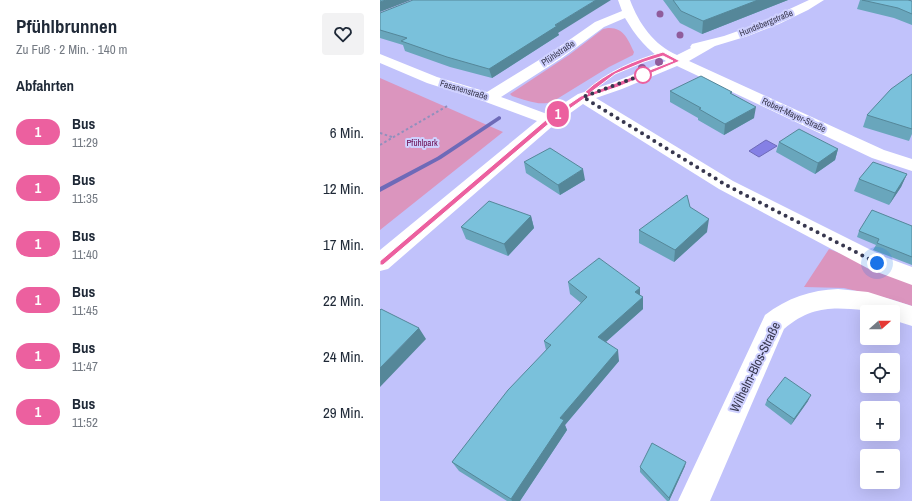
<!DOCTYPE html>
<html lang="de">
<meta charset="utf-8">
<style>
:root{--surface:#fff;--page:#f2f2f3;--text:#1f2937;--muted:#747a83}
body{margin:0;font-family:"Archivo Narrow",sans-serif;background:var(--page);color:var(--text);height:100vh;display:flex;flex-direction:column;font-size:15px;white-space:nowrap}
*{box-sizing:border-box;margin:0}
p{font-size:13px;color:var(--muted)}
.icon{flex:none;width:22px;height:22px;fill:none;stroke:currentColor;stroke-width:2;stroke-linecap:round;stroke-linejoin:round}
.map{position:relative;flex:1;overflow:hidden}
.panel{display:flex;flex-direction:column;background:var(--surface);width:380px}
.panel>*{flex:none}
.badge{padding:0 8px;border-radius:13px;font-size:14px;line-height:26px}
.needle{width:26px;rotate:69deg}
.tools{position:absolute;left:480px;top:305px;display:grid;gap:8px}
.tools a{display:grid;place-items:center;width:40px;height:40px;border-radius:4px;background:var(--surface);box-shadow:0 4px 16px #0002;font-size:20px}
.you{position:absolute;width:20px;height:20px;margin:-10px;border:3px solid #fff;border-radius:50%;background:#1a73e8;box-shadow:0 0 0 6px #1a73e833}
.map>.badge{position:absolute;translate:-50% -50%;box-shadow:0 0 0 2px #fff}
h2{padding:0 16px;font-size:15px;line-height:36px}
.round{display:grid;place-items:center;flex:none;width:42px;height:42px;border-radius:4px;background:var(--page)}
.overview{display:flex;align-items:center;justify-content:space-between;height:68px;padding:0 16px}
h1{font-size:19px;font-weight:800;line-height:30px}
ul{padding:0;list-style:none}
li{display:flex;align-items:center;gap:12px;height:56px;padding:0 16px}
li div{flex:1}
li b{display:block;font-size:15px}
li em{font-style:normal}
li .badge{min-width:44px;font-weight:700;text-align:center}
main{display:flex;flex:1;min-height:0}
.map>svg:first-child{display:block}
.green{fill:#db95be}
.water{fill:#8580e5;stroke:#6e6ab8}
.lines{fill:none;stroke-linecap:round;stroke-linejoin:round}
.stream{fill:#6e6ab8;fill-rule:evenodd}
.path{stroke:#9090bd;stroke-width:2;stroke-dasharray:2.5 2.5;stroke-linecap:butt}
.minor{fill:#fff;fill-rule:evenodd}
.tree{fill:#905c9b}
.wall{fill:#69a6bc}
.shaded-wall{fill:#558799}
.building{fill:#7ac1db;stroke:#558799}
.line{fill:#ec609f;stroke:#fff;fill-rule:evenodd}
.walk{stroke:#37374e;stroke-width:4;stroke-dasharray:0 7.2}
.stop-dot{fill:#fff;stroke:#ec609f;stroke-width:2}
.labels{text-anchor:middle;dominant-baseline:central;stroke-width:4;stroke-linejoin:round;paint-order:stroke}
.far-street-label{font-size:9px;fill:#37374e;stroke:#cfd1ff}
.far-park-label{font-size:9px;fill:#68084d;stroke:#cfd1ff}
.near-street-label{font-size:13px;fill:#37374e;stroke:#cfd1ff}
</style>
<main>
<section class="panel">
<div class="overview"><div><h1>Pfühlbrunnen</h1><p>Zu Fuß · 2 Min. · 140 m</p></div><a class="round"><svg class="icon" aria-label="heart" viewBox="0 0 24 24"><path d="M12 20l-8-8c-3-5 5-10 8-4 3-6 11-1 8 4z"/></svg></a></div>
<h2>Abfahrten</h2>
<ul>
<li><span class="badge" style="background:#ec609f;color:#fff">1</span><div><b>Bus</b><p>11:29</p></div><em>6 Min.</em></li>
<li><span class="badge" style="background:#ec609f;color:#fff">1</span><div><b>Bus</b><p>11:35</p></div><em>12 Min.</em></li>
<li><span class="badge" style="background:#ec609f;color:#fff">1</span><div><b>Bus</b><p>11:40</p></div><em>17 Min.</em></li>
<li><span class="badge" style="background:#ec609f;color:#fff">1</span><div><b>Bus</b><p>11:45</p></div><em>22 Min.</em></li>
<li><span class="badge" style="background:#ec609f;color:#fff">1</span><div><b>Bus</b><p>11:47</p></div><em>24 Min.</em></li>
<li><span class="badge" style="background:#ec609f;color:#fff">1</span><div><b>Bus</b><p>11:52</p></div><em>29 Min.</em></li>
</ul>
</section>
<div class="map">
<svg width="532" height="501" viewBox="0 0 532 501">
<rect width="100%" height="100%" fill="#c1c2fb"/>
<path class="green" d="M 228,28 C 243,27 248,39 254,52 L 253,55 L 229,67 L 172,102 C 158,106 146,100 132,96 L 130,94 L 189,55 L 223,29 Z
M 0,78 L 123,132 L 0,230 Z
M 449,249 L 532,280 L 532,306 L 510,299 L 464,288 L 424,287 Z"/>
<path class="water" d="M 386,140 L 397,146 L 379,157 L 369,151 Z"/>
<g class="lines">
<path class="stream" d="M 119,116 L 121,117 L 121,119 L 61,159 L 0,192 L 0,187 L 57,157 Z"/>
<path class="path" d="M 0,133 L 12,137
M 0,145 L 69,105"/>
<path class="minor" d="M 238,0 L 250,0 C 259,24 274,45 297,55 L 311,48 L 310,47 L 312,44 L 344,36 L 375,25 L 429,0 L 444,0 L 428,10 L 399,24 L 368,36 L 335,46 L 309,61 L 504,150 L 532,159 L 532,171 L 492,158 L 297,66 L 242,89 L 216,98 L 353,181 L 505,257 L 532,267 L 532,285 L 489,269 L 339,189 L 203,104 L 175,124 L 8,269 L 0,271 L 0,250 L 157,121 L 103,101 L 47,83 L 0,63 L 0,54 L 57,77 L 107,92 L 172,52 L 215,22 L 242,11 ZM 245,18 C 255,35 268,52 286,61 L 232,83 L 198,94 L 167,114 L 121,97 L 182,58 L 224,27 Z
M 458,289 L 488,292 L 532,306 L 532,326 L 513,320 L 513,312 C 470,312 441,297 404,329 L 330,501 L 298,501 L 385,315 C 407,298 431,290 458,289 Z"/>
</g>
<g class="tree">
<circle cx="280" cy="14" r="3.5"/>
<circle cx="300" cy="35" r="3.5"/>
<circle cx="279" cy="62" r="4"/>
<circle cx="262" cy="68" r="4"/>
</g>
<path class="wall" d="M 283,0 L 408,0 L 322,34 L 300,23 Z
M 480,0 L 528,0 L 532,1 L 532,25 L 514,18 L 477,9 Z
M 0,13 L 178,33 L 179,35 L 112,78 L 70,67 L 25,51 L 23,45 L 0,38 Z
M 532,74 L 532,134 L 529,141 L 483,127 L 487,115 Z
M 290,91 L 352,92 L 351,94 L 374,118 L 344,135 L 318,120 L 318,118 L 290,102 Z
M 399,142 L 458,149 L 455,160 L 435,174 L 396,152 Z
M 144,162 L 205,180 L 180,195 L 146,173 Z
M 527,174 L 521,187 L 509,205 L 474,191 L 479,179 Z
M 310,207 L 327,232 L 294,262 L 259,243 L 259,230 Z
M 151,216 L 154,228 L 128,256 L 86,239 L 81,227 Z
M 532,226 L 532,265 L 493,250 L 496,245 L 477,237 L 479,231 Z
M 188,282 L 260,288 L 260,296 L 263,297 L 263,309 L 226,342 L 239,361 L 185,425 L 187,430 L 140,501 L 127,501 L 79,471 L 72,462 L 166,350 L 164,341 L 201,303 L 190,294 Z
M 387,400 L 428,401 L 411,425 L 385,405 Z
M 305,466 L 289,501 L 287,501 L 260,472 L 260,467 Z"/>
<path class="shaded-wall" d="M 6,0 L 31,0 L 0,12 L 0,2 Z
M 216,0 L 231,0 L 178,33 L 179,35 L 112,78 L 109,69 L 175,25 Z
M 378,0 L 408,0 L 322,34 L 323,21 Z
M 376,107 L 374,118 L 344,135 L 345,124 Z
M 458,149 L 455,160 L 435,174 L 438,163 Z
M 203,169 L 205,180 L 180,195 L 178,185 Z
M 527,174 L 521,187 L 509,205 L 515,193 Z
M 151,216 L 154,228 L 128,256 L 124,244 Z
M 329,219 L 327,232 L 294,262 L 295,250 Z
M 260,288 L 260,300 L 255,292 Z
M 263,297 L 263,309 L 219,348 L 218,337 Z
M 39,328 L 46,339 L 0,387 L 0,368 Z
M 238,350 L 239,361 L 185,425 L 187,430 L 140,501 L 132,501 L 131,499 L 180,418 Z
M 431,395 L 428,401 L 411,425 L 414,419 Z
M 306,462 L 305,466 L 289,501 L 289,498 Z"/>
<path class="building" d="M 0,0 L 6,0 L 0,2 Z
M 33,0 L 216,0 L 175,25 L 177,26 L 109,69 L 67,57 L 21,41 L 27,38 L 0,30 L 0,13 Z
M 293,0 L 378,0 L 323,21 L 301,11 Z
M 482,0 L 528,0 L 532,1 L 532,14 L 518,8 Z
M 532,74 L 532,129 L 487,115 L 511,89 Z
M 321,76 L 352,92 L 350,93 L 376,107 L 345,124 L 319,109 L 321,108 L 290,91 Z
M 419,129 L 458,149 L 438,163 L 399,142 Z
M 170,148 L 203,169 L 178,185 L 144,162 Z
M 493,162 L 527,174 L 515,193 L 479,179 Z
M 307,195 L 310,207 L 329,219 L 295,250 L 259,230 Z
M 109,201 L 151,216 L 124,244 L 81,227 Z
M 492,210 L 532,226 L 532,257 L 497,243 L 499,239 L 479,231 Z
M 219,258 L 260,288 L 255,292 L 263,297 L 218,337 L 238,350 L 180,418 L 184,420 L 131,499 L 72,462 L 128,390 L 171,345 L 164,341 L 207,297 L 188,282 Z
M 1,309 L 39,328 L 0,368 L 0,310 Z
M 405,377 L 431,395 L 414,419 L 387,400 Z
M 272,443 L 306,462 L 289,498 L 260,467 Z"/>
<path class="line" d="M 283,52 L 300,61 L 238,87 L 205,98 L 171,122 L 3,265 L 0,265 L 0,261 L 167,119 L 201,96 L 208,94 L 205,92 C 226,72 255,60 283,52 ZM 283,56 L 293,61 L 210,93 L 235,74 L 264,62 Z"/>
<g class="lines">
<path class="walk" d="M 263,75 L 268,73 L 203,97 L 346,185 L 497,263"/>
</g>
<circle class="stop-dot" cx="263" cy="75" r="8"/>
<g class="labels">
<g class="far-street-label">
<text transform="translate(386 23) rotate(-22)">Hundsbergstraße</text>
<text transform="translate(178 53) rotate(-34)">Pfühlstraße</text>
<text transform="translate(84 90) rotate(17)">Fasanenstraße</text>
<text transform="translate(414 115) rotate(25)">Robert-Mayer-Straße</text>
</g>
<g class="far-park-label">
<text x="42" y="143">Pfühlpark</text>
</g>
<g class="near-street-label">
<text transform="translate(375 367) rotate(-64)">Wilhelm-Blos-Straße</text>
</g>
</g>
</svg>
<div class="tools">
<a><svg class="needle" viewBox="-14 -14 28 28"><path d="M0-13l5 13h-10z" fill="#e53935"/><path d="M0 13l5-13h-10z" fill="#747a83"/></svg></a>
<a><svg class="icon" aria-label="locate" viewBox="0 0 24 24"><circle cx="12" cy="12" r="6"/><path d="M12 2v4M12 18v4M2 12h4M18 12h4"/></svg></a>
<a>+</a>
<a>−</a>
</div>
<div class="you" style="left:497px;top:263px"></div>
<b class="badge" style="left:178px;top:114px;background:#ec609f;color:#fff">1</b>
</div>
</main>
